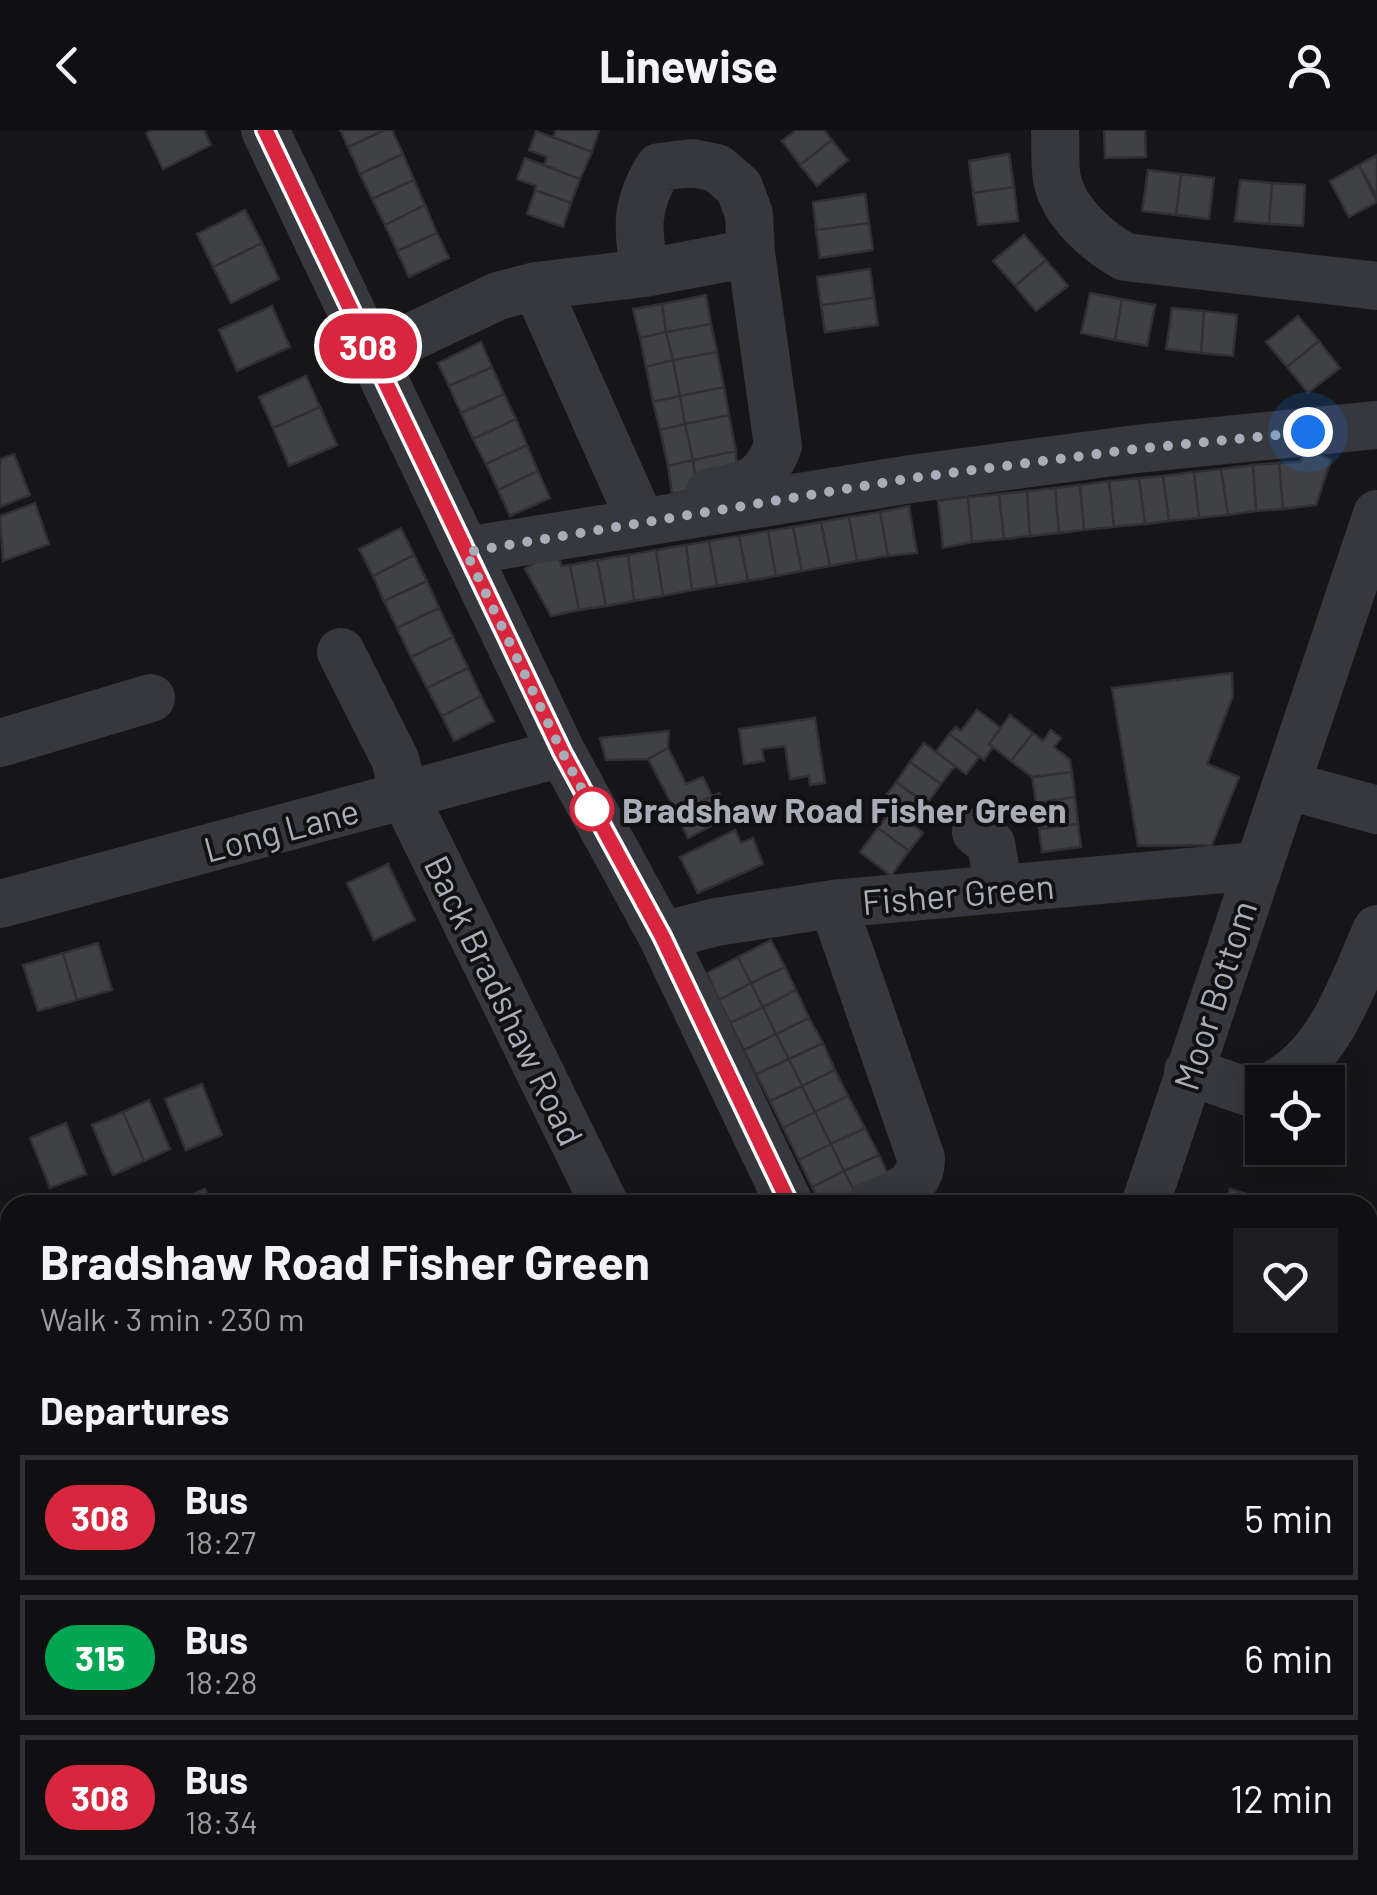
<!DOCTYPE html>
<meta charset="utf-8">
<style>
:root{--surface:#101012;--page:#1e1e20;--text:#f1f3f6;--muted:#9c9d9f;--line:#303032}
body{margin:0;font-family:Barlow,sans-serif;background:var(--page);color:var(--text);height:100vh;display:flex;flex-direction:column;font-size:38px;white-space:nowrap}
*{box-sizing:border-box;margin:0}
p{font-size:32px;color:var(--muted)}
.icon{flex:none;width:55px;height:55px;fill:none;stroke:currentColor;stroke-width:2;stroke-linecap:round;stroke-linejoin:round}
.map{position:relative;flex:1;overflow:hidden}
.side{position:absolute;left:0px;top:1065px;width:1378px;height:700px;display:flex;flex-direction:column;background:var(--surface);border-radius:30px 30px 0 0;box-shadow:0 5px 25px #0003,0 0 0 2px var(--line)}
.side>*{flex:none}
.badge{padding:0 20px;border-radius:32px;font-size:35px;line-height:65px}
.buttons{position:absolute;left:1245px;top:935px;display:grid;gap:20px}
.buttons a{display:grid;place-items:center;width:100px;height:100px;border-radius:0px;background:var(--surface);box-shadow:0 5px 25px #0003,0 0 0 2px var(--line);font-size:50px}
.you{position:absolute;width:50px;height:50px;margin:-25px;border:8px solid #fff;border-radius:50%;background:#1a73e8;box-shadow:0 0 0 15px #1a73e833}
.map>.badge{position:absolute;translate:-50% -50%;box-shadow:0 0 0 5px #fff}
h2{padding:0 40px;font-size:38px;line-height:90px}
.round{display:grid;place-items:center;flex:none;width:105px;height:105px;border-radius:0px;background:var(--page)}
.summary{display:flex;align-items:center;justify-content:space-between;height:170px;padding:0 40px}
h1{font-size:48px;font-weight:700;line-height:75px}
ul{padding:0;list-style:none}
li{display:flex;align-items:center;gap:30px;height:125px;margin:0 20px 15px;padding:0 20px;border:5px solid var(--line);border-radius:0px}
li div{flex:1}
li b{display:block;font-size:38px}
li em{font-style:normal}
li .badge{min-width:110px;font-weight:700;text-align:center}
header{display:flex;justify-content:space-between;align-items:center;height:130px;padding:0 40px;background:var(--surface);font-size:45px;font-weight:700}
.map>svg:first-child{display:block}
.building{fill:#404145;stroke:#303034;stroke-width:2.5}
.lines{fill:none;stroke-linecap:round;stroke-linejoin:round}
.minor{stroke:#37383d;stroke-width:48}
.line-casing{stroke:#fff;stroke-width:22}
.line{stroke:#d7263d;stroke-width:15}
.walk{stroke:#a8adb8;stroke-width:10;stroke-dasharray:0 18}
.stop-dot{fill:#fff;stroke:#d7263d;stroke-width:5}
.labels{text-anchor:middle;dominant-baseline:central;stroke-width:8;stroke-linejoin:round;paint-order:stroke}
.stop-label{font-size:35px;font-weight:bold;fill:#a8adb8;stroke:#111113;text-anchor:start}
.street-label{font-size:35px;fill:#a8adb8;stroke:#111113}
</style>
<header><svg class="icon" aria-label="back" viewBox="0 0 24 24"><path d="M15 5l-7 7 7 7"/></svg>Linewise<svg class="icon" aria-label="person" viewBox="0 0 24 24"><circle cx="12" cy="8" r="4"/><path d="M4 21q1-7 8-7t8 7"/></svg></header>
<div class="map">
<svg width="1377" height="1765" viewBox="0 0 1377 1765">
<rect width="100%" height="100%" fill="#161618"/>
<path class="building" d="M 152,0 L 204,0 L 211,15 L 163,39 L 146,3 Z
M 340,0 L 385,0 L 348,17 Z
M 385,0 L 392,0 L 403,24 L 360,44 L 348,17 Z
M 556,0 L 599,0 L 592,22 L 553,7 Z
M 796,0 L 824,0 L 832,10 L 800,35 L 782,11 Z
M 1104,0 L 1145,0 L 1146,27 L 1105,28 Z
M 536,1 L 592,22 L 580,49 L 544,35 L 547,27 L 529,20 Z
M 832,10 L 848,30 L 817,56 L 800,35 Z
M 403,24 L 414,50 L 372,69 L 360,44 Z
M 1009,24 L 1014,57 L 973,63 L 969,31 Z
M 1377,25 L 1377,67 L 1359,35 Z
M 525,28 L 580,49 L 571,73 L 535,60 L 536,56 L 517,49 Z
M 1359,35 L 1377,72 L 1349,87 L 1330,51 Z
M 1148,40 L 1181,44 L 1176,85 L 1142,81 Z
M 1181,44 L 1214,48 L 1209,89 L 1176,85 Z
M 414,50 L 425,75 L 385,95 L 372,69 Z
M 1240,50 L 1272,53 L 1269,94 L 1235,91 Z
M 1272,53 L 1305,55 L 1303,96 L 1269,94 Z
M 1014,57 L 1018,91 L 978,95 L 973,63 Z
M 535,60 L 571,73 L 563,97 L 527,84 Z
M 865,64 L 869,93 L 816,100 L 813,72 Z
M 425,75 L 437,103 L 397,121 L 385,95 Z
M 245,80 L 262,113 L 213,137 L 197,104 Z
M 869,93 L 873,120 L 820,128 L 816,100 Z
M 437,103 L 449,128 L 409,147 L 397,121 Z
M 1024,105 L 1046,130 L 1015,156 L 993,131 Z
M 262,113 L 279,149 L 231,173 L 213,137 Z
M 1046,130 L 1068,156 L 1036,181 L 1015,156 Z
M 870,139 L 874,168 L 821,175 L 817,147 Z
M 1090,163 L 1122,169 L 1115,210 L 1081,203 Z
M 706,165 L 711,194 L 666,202 L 662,174 Z
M 874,168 L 878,195 L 825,202 L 821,175 Z
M 1122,169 L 1155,175 L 1147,216 L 1115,210 Z
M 662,174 L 666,202 L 640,208 L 633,179 Z
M 272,176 L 290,217 L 237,241 L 219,200 Z
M 1172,178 L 1204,181 L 1201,223 L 1166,219 Z
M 1204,181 L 1237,185 L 1233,226 L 1201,223 Z
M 1298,186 L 1319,211 L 1287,237 L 1266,212 Z
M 711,194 L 717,222 L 673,230 L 666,202 Z
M 666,202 L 673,230 L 646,237 L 640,208 Z
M 1319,211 L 1340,238 L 1308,263 L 1287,237 Z
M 481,212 L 492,237 L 449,256 L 438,233 Z
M 717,222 L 724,257 L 680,266 L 673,230 Z
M 673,230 L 680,266 L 653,272 L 646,237 Z
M 492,237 L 504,264 L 461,283 L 449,256 Z
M 306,246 L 320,277 L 273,298 L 259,267 Z
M 724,257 L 729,285 L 685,294 L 680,266 Z
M 504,264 L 516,289 L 473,309 L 461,283 Z
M 680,266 L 685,294 L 660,300 L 653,272 Z
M 320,277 L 337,315 L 289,336 L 273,298 Z
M 729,285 L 736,321 L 693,330 L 685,294 Z
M 516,289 L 527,315 L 486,334 L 473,309 Z
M 685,294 L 693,330 L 668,336 L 660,300 Z
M 527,315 L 538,341 L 498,360 L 486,334 Z
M 1306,318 L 1331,330 L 1316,375 L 1283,379 L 1279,333 L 1300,332 Z
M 736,321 L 737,351 L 697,359 L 693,330 Z
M 14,324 L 30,365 L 0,377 L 0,329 Z
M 693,330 L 697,359 L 672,364 L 668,336 Z
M 1279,333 L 1283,379 L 1256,381 L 1253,335 Z
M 1253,335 L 1256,381 L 1228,385 L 1221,339 Z
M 1221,339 L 1228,385 L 1199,388 L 1194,342 Z
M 538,341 L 550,368 L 510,386 L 498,360 Z
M 1194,342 L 1199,388 L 1169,391 L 1163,346 Z
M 1163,346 L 1169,391 L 1145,394 L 1139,348 Z
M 1139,348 L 1145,394 L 1114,397 L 1109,351 Z
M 1109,351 L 1114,397 L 1084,400 L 1080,355 Z
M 1080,355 L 1084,400 L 1059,403 L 1055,358 Z
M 1055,358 L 1059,403 L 1030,406 L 1027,361 Z
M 1027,361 L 1030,406 L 1004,409 L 999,364 Z
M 999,364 L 1004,409 L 972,412 L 968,367 Z
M 968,367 L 972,412 L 943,418 L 938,371 Z
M 35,373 L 49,414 L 3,431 L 0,386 Z
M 909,376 L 917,423 L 888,426 L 880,382 Z
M 880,382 L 888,426 L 857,431 L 849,387 Z
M 849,387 L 857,431 L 830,436 L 821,392 Z
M 821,392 L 830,436 L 802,441 L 793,397 Z
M 793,397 L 802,441 L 776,446 L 768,401 Z
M 401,398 L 414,425 L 373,446 L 359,419 Z
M 768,401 L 776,446 L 748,451 L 739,406 Z
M 739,406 L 748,451 L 717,456 L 709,411 Z
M 709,411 L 717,456 L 692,460 L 686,415 Z
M 686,415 L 692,460 L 663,466 L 656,420 Z
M 555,420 L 562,436 L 570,435 L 579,480 L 551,486 L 525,439 Z
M 656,420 L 663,466 L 634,471 L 628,425 Z
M 414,425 L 427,451 L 384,471 L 373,446 Z
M 628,425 L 634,471 L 606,476 L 597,430 Z
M 597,430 L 606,476 L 579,480 L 570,435 Z
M 427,451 L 439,478 L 397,498 L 384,471 Z
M 439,478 L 453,507 L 411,527 L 397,498 Z
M 453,507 L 468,538 L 427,558 L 411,527 Z
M 468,538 L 481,566 L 442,586 L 427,558 Z
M 1232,543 L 1233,566 L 1207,634 L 1239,647 L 1212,715 L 1138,716 L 1112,558 Z
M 481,566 L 494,591 L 454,611 L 442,586 Z
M 977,580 L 1001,598 L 989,614 L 993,617 L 984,630 L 949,604 L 956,597 L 961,601 Z
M 1010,585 L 1033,603 L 1011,631 L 989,614 Z
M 815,588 L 825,653 L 810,655 L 809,646 L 790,649 L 785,616 L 762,619 L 764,631 L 744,634 L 739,599 Z
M 1051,600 L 1061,608 L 1054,617 L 1070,630 L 1072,642 L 1032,647 L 1011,631 L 1033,603 L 1043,611 Z
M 669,601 L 668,618 L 648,629 L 606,630 L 600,608 Z
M 949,604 L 979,627 L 966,644 L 936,622 Z
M 924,613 L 955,636 L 941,654 L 910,632 Z
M 668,618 L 686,654 L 703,647 L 712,666 L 677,684 L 648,629 Z
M 910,632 L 941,654 L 927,674 L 896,652 Z
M 1072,642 L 1075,667 L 1036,673 L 1032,647 Z
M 896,652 L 927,674 L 912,695 L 881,672 Z
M 719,663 L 730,686 L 688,708 L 677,684 Z
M 1075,667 L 1078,694 L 1039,699 L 1036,673 Z
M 892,679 L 923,703 L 909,721 L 878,698 Z
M 1078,694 L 1081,717 L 1042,722 L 1039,699 Z
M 878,698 L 909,721 L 891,746 L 860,722 Z
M 735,700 L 741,713 L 753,708 L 763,734 L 698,763 L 680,727 Z
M 388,734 L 415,790 L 374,810 L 347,753 Z
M 771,810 L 785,837 L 751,853 L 738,827 Z
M 98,813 L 112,860 L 77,870 L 63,823 Z
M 63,823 L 77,870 L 38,881 L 23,835 Z
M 738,827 L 751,853 L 719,870 L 707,843 Z
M 785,837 L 796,860 L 763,877 L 751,853 Z
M 751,853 L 763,877 L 730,893 L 719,870 Z
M 796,860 L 809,888 L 776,904 L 763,877 Z
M 763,877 L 776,904 L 744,920 L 730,893 Z
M 809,888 L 823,913 L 789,929 L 776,904 Z
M 776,904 L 789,929 L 756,944 L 744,920 Z
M 823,913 L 835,940 L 802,956 L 789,929 Z
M 789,929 L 802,956 L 770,971 L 756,944 Z
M 835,940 L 848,966 L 815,982 L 802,956 Z
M 202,954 L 222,1005 L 186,1020 L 165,969 Z
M 802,956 L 815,982 L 783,998 L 770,971 Z
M 848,966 L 865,998 L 831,1014 L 815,982 Z
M 149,970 L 170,1019 L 144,1031 L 123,982 Z
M 123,982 L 144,1031 L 113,1045 L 92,995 Z
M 815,982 L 831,1014 L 799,1030 L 783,998 Z
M 66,993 L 86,1044 L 50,1058 L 30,1008 Z
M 865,998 L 879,1025 L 844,1041 L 831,1014 Z
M 831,1014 L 844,1041 L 812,1057 L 799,1030 Z
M 879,1025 L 890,1048 L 856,1064 L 844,1041 Z
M 844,1041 L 856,1064 L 836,1075 L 821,1075 L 812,1057 Z
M 205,1059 L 212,1075 L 169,1075 Z
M 1230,1059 L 1270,1071 L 1269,1075 L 1225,1075 Z
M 10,1159 L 10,1223 L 6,1224 L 0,1211 L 0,1164 Z
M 1368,1178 L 1377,1180 L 1377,1215 L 1368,1213 Z
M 1368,1213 L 1377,1215 L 1377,1247 L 1368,1245 Z
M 1368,1264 L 1377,1266 L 1377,1300 L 1368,1299 Z
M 1368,1299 L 1377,1300 L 1377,1332 L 1368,1331 Z
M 1377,1475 L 1377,1522 L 1374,1523 L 1368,1496 L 1368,1477 Z
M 7,1682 L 10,1693 L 10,1736 L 5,1718 L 0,1720 L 0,1684 Z
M 275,1755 L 295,1755 L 303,1765 L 261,1765 Z
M 476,1755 L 515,1755 L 520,1764 L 482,1765 Z"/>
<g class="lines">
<path class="minor" d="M 265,0 L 562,623 L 662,806 L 790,1075
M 1055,0 C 1056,16 1054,34 1057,49 C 1064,83 1097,111 1125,127 L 1377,156
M 645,143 C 637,99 635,75 659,37 L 692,33 L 717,38 L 739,57 L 749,84 L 751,123 L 778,316 C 763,354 747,355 710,362
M 536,156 L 634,376
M 373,225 L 498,166 L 536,156 L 645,143 L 751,123
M 466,421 L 911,349 L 1136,319 L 1377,295
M 341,522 L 395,629 L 404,665 L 605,1075
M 0,613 L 151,568
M 1286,655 L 1377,680
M 976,702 L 991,714 L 999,759
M 0,774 L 562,623
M 833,774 L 921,1028 C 921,1058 895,1064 870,1075
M 662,806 L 716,792 L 833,774 L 1256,736
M 1188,941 L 1257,965 L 1262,962
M 1278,952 C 1333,920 1352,854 1377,799
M 1145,1075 L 1377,384
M 1368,1401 L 1377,1402
M 0,1603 L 10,1600
M 402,1765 L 404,1755
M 1105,1765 L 1105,1755"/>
</g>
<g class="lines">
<g class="line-casing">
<path id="line" d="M 265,0 L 562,622 L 662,806 L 790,1075"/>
</g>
<use href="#line" class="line"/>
<path class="walk" d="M 592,679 L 595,684 L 562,622 L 466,422 L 912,348 L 1136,319 L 1308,302"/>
</g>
<circle class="stop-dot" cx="592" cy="679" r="20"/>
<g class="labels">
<g class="stop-label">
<text x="622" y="679">Bradshaw Road Fisher Green</text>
</g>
<g class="street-label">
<text transform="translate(281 699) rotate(-15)">Long Lane</text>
<text transform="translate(958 763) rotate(-5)">Fisher Green</text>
<text transform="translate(1214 865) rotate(-72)">Moor Bottom</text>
<text transform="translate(505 870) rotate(64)">Back Bradshaw Road</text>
</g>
</g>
</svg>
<div class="buttons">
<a><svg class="icon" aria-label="locate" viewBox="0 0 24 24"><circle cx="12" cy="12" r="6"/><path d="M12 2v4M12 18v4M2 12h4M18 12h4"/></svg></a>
</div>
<div class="you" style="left:1308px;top:302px"></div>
<b class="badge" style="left:368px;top:216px;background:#d7263d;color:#fff">308</b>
<section class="side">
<div class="summary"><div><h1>Bradshaw Road Fisher Green</h1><p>Walk · 3 min · 230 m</p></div><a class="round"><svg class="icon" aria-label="heart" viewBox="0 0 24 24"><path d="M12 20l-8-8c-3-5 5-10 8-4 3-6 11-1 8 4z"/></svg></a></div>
<h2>Departures</h2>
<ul>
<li><span class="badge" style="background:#d7263d;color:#fff">308</span><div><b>Bus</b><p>18:27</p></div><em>5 min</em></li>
<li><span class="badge" style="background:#00a651;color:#fff">315</span><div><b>Bus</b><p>18:28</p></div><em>6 min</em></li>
<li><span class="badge" style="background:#d7263d;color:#fff">308</span><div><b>Bus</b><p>18:34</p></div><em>12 min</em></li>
</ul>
</section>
</div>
